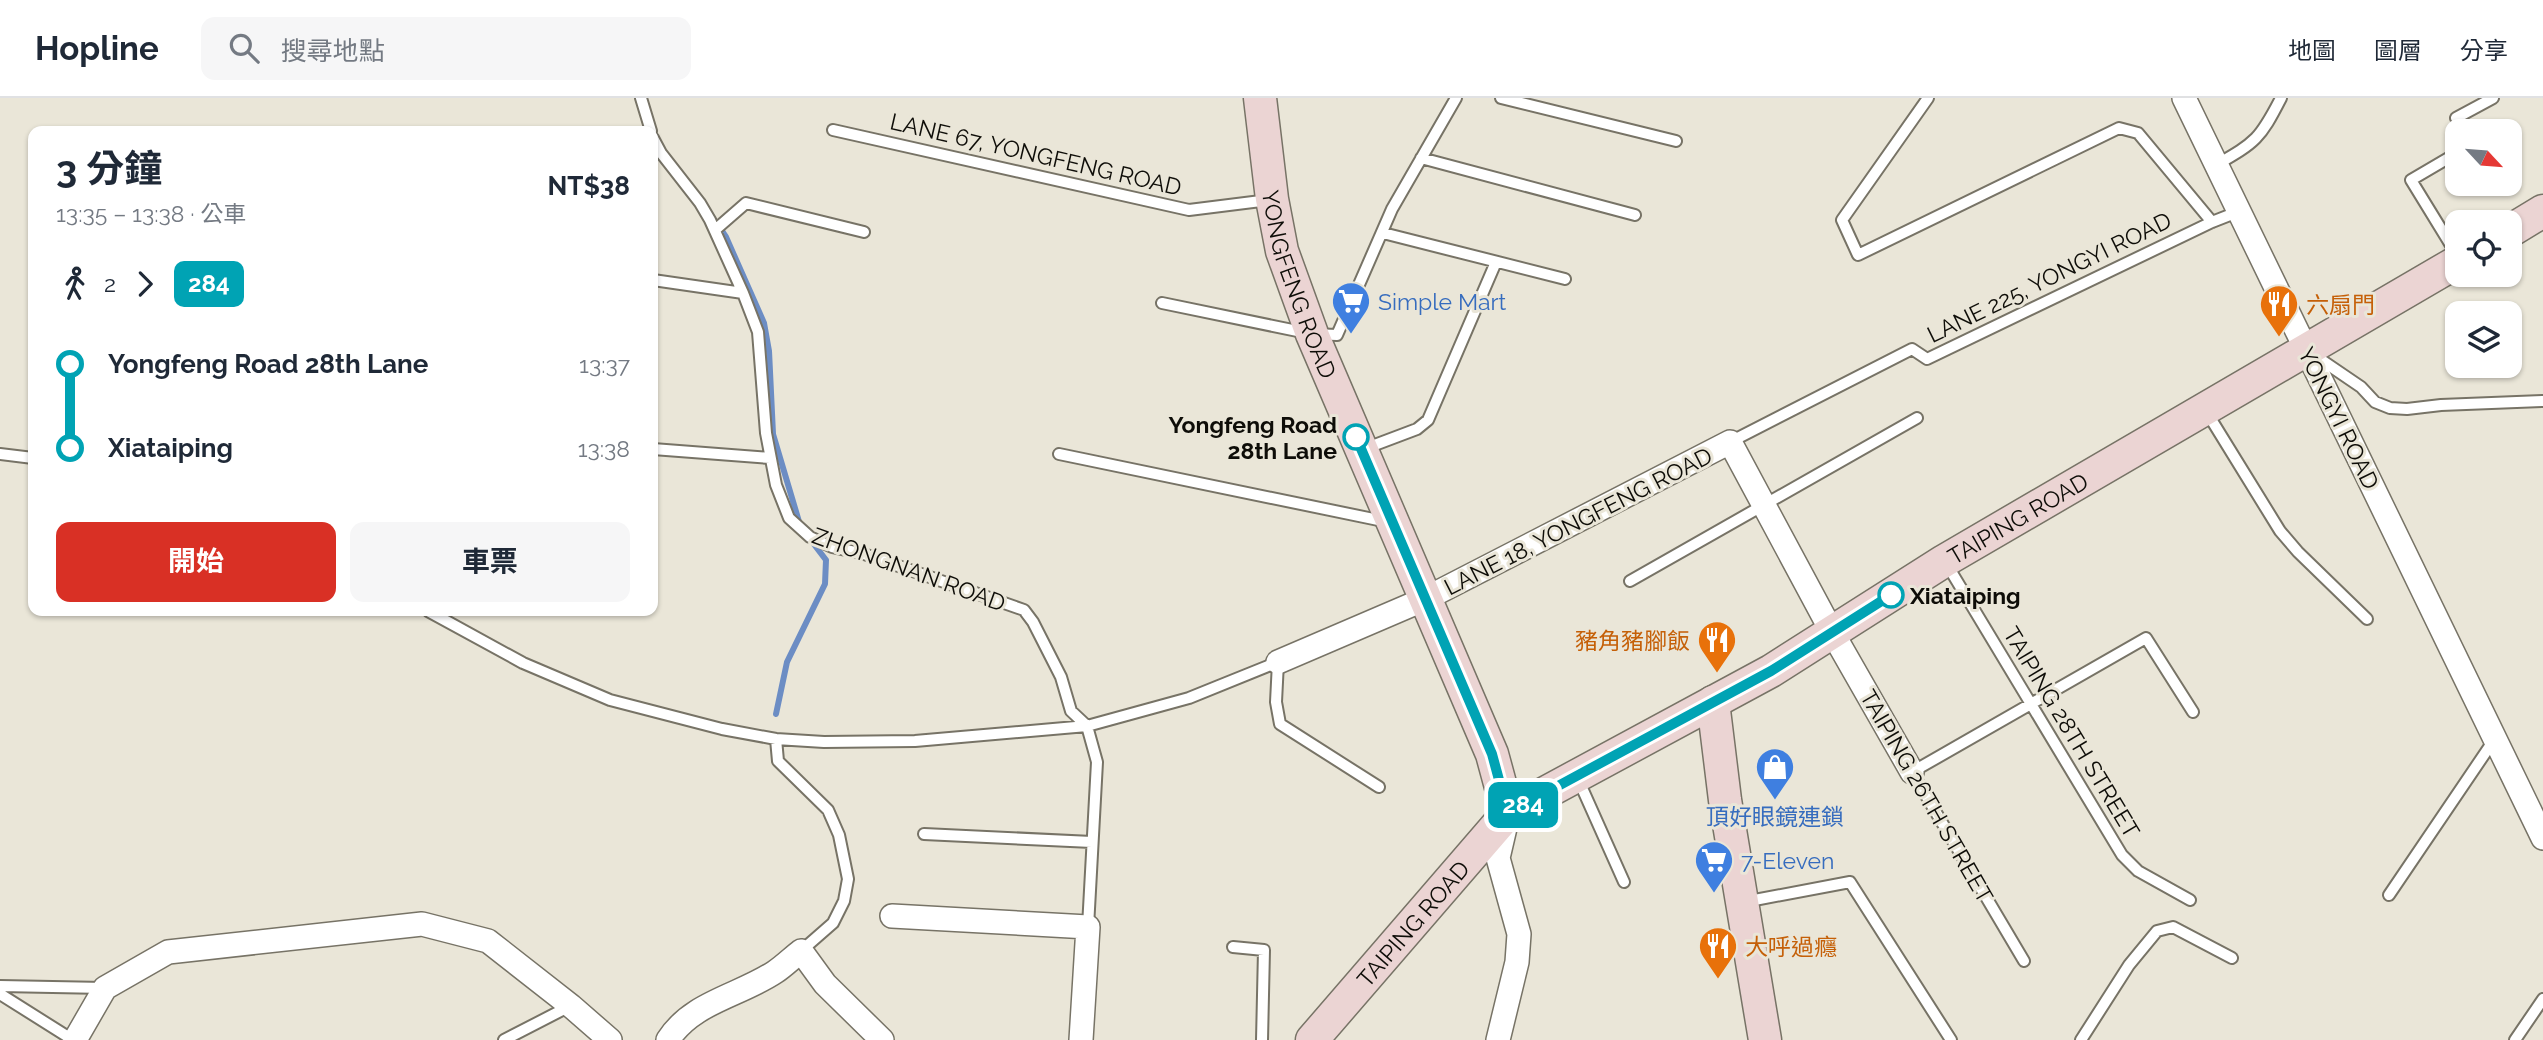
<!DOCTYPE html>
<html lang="zh-TW">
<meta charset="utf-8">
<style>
:root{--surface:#fff;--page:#f6f6f7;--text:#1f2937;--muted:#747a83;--line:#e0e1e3;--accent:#d93025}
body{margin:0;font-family:Raleway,"Noto Sans TC",sans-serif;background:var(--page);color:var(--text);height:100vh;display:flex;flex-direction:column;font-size:26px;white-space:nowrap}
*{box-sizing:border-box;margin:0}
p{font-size:23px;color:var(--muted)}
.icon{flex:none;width:38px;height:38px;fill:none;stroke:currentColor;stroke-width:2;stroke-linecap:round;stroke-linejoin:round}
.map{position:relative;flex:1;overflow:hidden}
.panel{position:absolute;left:28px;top:28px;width:630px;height:490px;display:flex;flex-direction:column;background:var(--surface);border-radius:14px;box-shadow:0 2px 5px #0004}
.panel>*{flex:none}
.badge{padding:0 14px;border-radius:10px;font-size:24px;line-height:46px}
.needle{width:46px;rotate:116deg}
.tools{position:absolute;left:2445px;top:21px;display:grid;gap:14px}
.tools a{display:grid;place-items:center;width:77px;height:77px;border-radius:14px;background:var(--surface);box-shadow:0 2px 5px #0004;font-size:35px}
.map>.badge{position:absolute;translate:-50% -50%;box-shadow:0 0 0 4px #fff}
.legs{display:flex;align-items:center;gap:10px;height:77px;padding:0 28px;font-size:23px}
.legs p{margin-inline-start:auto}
.summary{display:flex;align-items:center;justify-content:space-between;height:119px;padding:0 28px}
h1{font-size:38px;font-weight:700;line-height:52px}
.button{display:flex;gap:14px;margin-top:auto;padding:14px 28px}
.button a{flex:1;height:80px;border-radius:14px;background:var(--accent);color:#fff;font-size:28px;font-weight:700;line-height:80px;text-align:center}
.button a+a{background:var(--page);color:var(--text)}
ul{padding:0 28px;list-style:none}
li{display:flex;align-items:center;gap:24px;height:84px;font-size:26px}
li i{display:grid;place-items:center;width:10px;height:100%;margin:0 9px;background:currentColor}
li i::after{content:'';width:18px;height:18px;margin:-9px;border:5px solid;border-radius:50%;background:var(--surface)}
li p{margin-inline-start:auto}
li:first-child i{background:linear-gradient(#0000 50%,currentColor 0)}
li:last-child i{background:linear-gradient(currentColor 50%,#0000 0)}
header{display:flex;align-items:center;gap:42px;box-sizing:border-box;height:98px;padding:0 35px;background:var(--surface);border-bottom:2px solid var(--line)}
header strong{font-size:33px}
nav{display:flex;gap:38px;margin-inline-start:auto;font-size:24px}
.search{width:490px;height:63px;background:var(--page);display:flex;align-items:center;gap:18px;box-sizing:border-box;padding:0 24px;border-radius:14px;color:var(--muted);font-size:26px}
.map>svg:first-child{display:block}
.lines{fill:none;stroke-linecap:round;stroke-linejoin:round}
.stream{stroke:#6c8dc4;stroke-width:6}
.lane-casing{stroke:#777366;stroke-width:14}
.street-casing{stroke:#777366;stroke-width:26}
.secondary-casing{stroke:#777366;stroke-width:35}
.lane{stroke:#fff;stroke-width:10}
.street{stroke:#fff;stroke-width:23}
.secondary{stroke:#ebd4d3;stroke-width:32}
.line-1-casing{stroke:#fff;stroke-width:16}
.line-1{stroke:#00a3b4;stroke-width:10}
.stop-1-dot{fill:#fff;stroke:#00a3b4;stroke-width:3.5}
.labels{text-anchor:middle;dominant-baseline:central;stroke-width:6;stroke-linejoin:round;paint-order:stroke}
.street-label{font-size:23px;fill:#0e0d08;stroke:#eae6d8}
.shop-label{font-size:23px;fill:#366cbe;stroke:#eae6d8;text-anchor:start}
.food-label{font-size:23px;fill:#c56008;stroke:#eae6d8;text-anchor:start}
.stop-label{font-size:23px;font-weight:bold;fill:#0e0d08;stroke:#eae6d8;text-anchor:end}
</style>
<header>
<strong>Hopline</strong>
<div class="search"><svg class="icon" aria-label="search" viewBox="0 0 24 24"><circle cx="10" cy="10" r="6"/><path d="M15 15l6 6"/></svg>搜尋地點</div>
<nav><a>地圖</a><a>圖層</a><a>分享</a></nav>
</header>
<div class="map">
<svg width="2543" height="942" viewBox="0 0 2543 942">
<rect width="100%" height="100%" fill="#eae6d8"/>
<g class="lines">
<path class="stream" d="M 718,127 L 726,139 L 764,225 L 769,253 L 773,336 L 800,427
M 776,616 L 787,564 L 825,486 L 826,462 L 810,441"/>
<g class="lane-casing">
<path id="lane" d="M 641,0 L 651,33
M 1501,0 L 1676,43
M 1928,0 L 1842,122 L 1858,157 L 2119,30 L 2138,35 L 2212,124
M 833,32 L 1189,112 L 1269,102
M 2463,33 L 2456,20 L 2493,0
M 653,40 L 661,55 L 700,105 L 710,122 L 743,195 L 758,234 L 766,335 L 776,387 L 789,420 L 810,439 L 832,449 L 864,456 L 1024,512 L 1033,524 L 1061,579 L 1071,613 L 1087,628 L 1097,664 L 1088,829
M 2457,55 L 2411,82 L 2457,157
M 1421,60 L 1635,117
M 2216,67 C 2256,44 2260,41 2281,0
M 715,132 L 746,105 L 864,134
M 1383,135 L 1565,181
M 653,182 L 743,195
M 1162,205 L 1312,236 L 1337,237 L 1392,111 L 1456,0
M 2314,257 L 2361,289 L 2375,304 L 2390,310 L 2407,311 L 2441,307 L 2543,303
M 2206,313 L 2280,433 L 2298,454 L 2367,521
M 1730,344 L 1912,251 L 1927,261 L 2212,124 L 2240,113
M 653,351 L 770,360
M 1364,351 L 1417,331 L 1428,322 L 1496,164
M 0,356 L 33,360
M 1059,356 L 1388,424
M 1946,465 L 2122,757 L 2138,773 L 2190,802
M 1630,483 L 1917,320
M 428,513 L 523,565 L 610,602 L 722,631 L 776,641 L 824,644 L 915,643 L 1087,628 L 1189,600 L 1278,564 L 1276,604 L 1280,626 L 1379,689
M 776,641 L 778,663 L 828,712 L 839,737 L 848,781 L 844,803 L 833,825 L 801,853
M 1578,681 L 1624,784
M 924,736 L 1092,744
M 2389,797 L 2494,642
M 1744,804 L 1850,784 L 1951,942
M 1233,849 L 1264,852 L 1262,942
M 2024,863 L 1912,674 L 2146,540 L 2193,614
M 0,888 L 105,890
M 0,896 L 73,942
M 504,942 L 570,908
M 2081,942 L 2129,867 L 2157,833 L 2173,829 L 2232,860
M 2515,942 L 2543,901"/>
</g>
<g class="street-casing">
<path id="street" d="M 2184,0 L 2543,740
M 1278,564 L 1425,501 L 1730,344 L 1832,534 L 1912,674
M 892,818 L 1088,829 L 1081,942
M 75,942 L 105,890 L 168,854 L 422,826 L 488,843 L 571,908 L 610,942
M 668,942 C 692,904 739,898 775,874 C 784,868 792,860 801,853 L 825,886 L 882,942
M 1498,942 L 1517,864 L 1519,836 L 1498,760 L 1508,717"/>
</g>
<g class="secondary-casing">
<g id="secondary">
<path id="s1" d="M 1260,0 L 1272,101 L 1282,153 L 1312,236 L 1492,656 L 1508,715"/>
<path d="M 2510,133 L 2543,113"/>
<path d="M 1713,604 L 1725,702 L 1765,942"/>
<path id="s2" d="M 1312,942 L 1508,715 L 1771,573 L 1944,463 L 2457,164"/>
</g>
</g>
<use href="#lane" class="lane"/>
<use href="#street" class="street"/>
<use href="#secondary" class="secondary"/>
</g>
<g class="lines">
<g class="line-1-casing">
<path id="line-1" d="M 1356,339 L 1492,656 L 1508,715 L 1771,573 L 1891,497"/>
</g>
<use href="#line-1" class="line-1"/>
</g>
<defs>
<g id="supermarket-pin" transform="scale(2.0125)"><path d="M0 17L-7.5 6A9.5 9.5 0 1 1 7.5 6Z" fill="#3f7fe0" stroke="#eae6d8"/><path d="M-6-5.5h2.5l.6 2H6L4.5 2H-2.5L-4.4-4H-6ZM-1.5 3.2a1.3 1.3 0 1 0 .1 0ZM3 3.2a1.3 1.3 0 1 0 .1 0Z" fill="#fff"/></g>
<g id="restaurant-pin" transform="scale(2.0125)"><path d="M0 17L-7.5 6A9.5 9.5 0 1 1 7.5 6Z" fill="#e8710a" stroke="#eae6d8"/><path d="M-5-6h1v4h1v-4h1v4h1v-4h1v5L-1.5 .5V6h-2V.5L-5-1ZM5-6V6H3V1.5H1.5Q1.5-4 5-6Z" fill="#fff"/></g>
<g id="shop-pin" transform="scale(2.0125)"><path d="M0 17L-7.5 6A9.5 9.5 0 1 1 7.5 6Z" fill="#3f7fe0" stroke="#eae6d8"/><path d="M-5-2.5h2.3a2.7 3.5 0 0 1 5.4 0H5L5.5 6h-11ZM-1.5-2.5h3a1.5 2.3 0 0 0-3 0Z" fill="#fff"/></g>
</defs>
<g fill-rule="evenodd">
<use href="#supermarket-pin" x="1351" y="203"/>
<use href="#restaurant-pin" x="2279" y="206"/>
<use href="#restaurant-pin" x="1717" y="542"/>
<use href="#shop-pin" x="1775" y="669"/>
<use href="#supermarket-pin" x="1714" y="762"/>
<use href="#restaurant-pin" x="1718" y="848"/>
</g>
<g class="stop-1-dot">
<circle cx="1356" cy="339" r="12"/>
<circle cx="1891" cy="497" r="12"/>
</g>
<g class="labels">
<g class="street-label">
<text transform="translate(1036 56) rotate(13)">LANE 67, YONGFENG ROAD</text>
<text transform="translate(2049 179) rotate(-26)">LANE 225, YONGYI ROAD</text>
<text stroke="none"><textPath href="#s1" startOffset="191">YONGFENG ROAD</textPath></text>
<text transform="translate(2339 320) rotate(64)">YONGYI ROAD</text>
<text stroke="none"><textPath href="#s2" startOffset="889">TAIPING ROAD</textPath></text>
<text transform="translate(1578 423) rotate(-27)">LANE 18, YONGFENG ROAD</text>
<text transform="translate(909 471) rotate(20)">ZHONGNAN ROAD</text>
<text transform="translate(2072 634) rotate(59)">TAIPING 28TH STREET</text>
<text transform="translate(1927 698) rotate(60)">TAIPING 26TH STREET</text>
<text stroke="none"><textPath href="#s2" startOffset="154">TAIPING ROAD</textPath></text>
</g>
<g class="shop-label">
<text x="1378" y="203">Simple Mart</text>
<text x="1775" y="718" text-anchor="middle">頂好眼鏡連鎖</text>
<text x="1741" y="762">7-Eleven</text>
</g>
<g class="food-label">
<text x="2306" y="206">六扇門</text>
<text x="1690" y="542" text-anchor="end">豬角豬腳飯</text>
<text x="1745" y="848">大呼過癮</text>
</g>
<g class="stop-label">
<text x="1337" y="326">Yongfeng Road<tspan x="1337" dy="26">28th Lane</tspan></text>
<text x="1910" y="497" text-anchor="start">Xiataiping</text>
</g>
</g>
</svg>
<div class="tools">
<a><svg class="needle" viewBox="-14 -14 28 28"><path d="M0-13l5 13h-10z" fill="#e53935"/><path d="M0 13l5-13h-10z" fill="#747a83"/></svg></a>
<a><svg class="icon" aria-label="locate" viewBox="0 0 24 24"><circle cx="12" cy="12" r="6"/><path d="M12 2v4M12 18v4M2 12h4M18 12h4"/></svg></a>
<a><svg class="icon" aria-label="layers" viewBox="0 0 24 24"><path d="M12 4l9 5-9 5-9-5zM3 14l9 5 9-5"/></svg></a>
</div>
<b class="badge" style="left:1523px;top:707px;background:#00a3b4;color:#fff">284</b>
<section class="panel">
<div class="summary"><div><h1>3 分鐘</h1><p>13:35 – 13:38 · 公車</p></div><b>NT$38</b></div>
<div class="legs"><svg class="icon" aria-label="walk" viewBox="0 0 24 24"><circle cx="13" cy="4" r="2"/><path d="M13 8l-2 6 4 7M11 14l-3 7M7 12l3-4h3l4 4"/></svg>2<svg class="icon" aria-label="forward" viewBox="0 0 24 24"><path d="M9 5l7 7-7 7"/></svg><b class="badge" style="background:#00a3b4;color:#fff">284</b></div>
<ul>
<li><i style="color:#00a3b4"></i><b>Yongfeng Road 28th Lane</b><p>13:37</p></li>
<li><i style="color:#00a3b4"></i><b>Xiataiping</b><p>13:38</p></li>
</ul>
<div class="button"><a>開始</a><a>車票</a></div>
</section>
</div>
